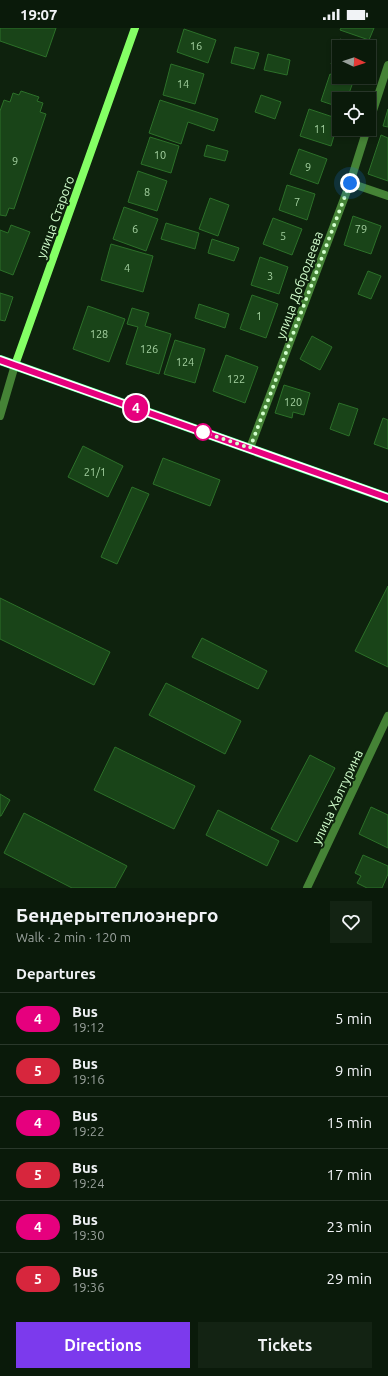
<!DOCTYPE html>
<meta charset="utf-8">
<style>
:root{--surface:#0a1a0a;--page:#132313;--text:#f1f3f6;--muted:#99a19c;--line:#2a382b;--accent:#7c3aed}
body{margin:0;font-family:Ubuntu,sans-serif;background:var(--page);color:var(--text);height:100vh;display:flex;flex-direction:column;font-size:15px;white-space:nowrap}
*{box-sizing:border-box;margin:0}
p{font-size:13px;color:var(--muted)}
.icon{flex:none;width:22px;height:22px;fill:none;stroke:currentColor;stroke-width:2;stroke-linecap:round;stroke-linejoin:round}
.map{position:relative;height:860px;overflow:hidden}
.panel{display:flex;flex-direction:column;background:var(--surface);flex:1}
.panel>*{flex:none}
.badge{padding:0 8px;border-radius:13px;font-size:14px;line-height:26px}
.needle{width:26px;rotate:94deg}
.fabs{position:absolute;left:332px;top:12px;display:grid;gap:8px}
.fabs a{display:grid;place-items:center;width:44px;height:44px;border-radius:0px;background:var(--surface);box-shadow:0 2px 6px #0003,0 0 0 1px var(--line);font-size:20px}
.you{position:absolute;width:20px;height:20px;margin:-10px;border:3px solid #fff;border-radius:50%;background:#1a73e8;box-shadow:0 0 0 6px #1a73e833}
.map>.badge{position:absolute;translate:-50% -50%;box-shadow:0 0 0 2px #fff}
h2{padding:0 16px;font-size:15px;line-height:36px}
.round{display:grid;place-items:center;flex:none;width:42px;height:42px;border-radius:0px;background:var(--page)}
.overview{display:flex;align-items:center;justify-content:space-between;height:68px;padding:0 16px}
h1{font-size:19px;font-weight:700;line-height:30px}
.action{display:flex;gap:8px;margin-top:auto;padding:8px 16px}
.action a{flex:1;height:46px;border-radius:0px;background:var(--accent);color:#fff;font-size:16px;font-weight:700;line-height:46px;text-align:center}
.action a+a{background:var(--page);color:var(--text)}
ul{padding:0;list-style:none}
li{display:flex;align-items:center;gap:12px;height:52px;padding:0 16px;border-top:1px solid var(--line)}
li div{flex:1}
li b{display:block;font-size:15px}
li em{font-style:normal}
li .badge{min-width:44px;font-weight:700;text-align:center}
.status{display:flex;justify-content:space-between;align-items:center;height:28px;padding:0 20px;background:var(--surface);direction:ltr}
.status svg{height:11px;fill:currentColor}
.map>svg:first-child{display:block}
.building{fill:#194418;stroke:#2c7029}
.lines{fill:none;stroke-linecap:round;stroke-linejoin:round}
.street{stroke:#458336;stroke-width:8}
.secondary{stroke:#84ff65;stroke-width:8}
.primary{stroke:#55ff98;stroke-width:10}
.line-casing{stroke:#fff;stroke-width:9}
.line{stroke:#e6007e;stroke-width:6}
.walk{stroke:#d3ffce;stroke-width:4;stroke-dasharray:0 7.2}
.stop-dot{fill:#fff;stroke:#e6007e;stroke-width:2}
.labels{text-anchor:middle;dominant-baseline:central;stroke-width:4;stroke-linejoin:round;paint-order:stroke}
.number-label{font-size:11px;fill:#a4d0a0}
.street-label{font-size:13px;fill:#d3ffce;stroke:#0e220d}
</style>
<div class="status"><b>19:07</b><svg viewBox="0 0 49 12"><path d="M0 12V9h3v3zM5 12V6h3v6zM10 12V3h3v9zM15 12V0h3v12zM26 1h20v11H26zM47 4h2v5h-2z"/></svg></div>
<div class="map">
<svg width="388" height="860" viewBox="0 0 388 860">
<rect width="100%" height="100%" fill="#0e220d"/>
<path class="building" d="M 0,0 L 56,0 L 46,29 L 0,13 Z
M 341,0 L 374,0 L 369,12 L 340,2 Z
M 184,1 L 216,12 L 208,35 L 177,24 Z
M 340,11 L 363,19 L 339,19 L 339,39 L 331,36 Z
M 235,19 L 259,25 L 254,41 L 231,35 Z
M 268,26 L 290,32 L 287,47 L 264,42 Z
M 171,36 L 204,46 L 195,76 L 163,67 Z
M 330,46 L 353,54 L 347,71 L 339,71 L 339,79 L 321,73 Z
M 21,63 L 39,69 L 37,73 L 43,75 L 40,84 L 46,86 L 14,181 L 9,180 L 6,188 L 0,187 L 0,83 L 4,72 L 10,74 L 13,65 L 19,67 Z
M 261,67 L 281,74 L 275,91 L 255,84 Z
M 160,72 L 218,91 L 214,103 L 188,94 L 181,116 L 149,105 Z
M 309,81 L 339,91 L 331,118 L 300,108 Z
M 388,81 L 388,99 L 383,98 Z
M 381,107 L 388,110 L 388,153 L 368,146 Z
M 150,109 L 179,118 L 171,145 L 141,136 Z
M 207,117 L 228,123 L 225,133 L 204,128 Z
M 299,121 L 327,131 L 318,156 L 290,146 Z
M 138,143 L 167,153 L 157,183 L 128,174 Z
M 287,157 L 315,166 L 307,192 L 279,182 Z
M 210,170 L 229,177 L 218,208 L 199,201 Z
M 124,179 L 158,191 L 146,223 L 113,211 Z
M 353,188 L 381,198 L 371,226 L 344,217 Z
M 273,190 L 302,201 L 292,227 L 263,216 Z
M 166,195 L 199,205 L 195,221 L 161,211 Z
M 11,197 L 30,204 L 13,247 L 0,242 L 0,202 L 8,205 Z
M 212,211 L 239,220 L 234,233 L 208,225 Z
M 111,216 L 153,228 L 143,264 L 101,252 Z
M 260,229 L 288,239 L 279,266 L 251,257 Z
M 368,243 L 381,248 L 371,271 L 358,266 Z
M 0,265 L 13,269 L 5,293 L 0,292 Z
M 252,267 L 278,276 L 266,310 L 240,301 Z
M 199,276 L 229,286 L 225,300 L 195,290 Z
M 88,278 L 125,291 L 109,334 L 73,321 Z
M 132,280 L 149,285 L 145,298 L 171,306 L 159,346 L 126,336 L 138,299 L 127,296 Z
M 312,308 L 332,319 L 320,342 L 300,331 Z
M 175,312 L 205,321 L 195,355 L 164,346 Z
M 226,327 L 258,339 L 245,375 L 213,363 Z
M 284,357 L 310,365 L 304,387 L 293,384 L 292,390 L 275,385 Z
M 339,375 L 358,381 L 349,408 L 330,401 Z
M 383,390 L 388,392 L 388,421 L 374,416 Z
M 83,418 L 123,438 L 108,469 L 68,449 Z
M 163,430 L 220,452 L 210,478 L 153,456 Z
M 132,459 L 149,466 L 117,536 L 101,529 Z
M 388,558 L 388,639 L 355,623 Z
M 0,570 L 110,624 L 94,657 L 0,611 Z
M 202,610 L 267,643 L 258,661 L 192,629 Z
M 166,655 L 241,693 L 225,726 L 149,687 Z
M 115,719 L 195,758 L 174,801 L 94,762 Z
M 310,727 L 335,740 L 297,814 L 271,801 Z
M 0,766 L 10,772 L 1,788 L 0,788 Z
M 371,779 L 388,787 L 388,820 L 359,806 Z
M 218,782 L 279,813 L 267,838 L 206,807 Z
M 24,785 L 127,838 L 115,860 L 72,860 L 4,825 Z
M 363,827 L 388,838 L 388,846 L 382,860 L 367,860 L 357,855 L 361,848 L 355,845 Z"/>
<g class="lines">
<path class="street" d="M 369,95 L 388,37
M 350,155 L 388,168
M 0,388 L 15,337
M 250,420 L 350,155 L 367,101
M 307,860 L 388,688"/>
<path class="secondary" d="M 15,337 L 135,0"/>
<path class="primary" d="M 0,332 L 388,470"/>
</g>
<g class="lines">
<g class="line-casing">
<path id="line" d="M 0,332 L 388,470"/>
</g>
<use href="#line" class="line"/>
<path class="walk" d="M 203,404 L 250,420 L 350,155"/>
</g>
<circle class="stop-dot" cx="203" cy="404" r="8"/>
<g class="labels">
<g class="number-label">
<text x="196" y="18">16</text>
<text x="183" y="56">14</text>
<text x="320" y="101">11</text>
<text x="160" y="127">10</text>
<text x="15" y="133">9</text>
<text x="308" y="139">9</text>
<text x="147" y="164">8</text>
<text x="297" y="174">7</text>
<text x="135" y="201">6</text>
<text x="361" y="201">79</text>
<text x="283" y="208">5</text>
<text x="127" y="240">4</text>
<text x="270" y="248">3</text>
<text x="259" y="288">1</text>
<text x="99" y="306">128</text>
<text x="149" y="321">126</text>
<text x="185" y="334">124</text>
<text x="236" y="351">122</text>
<text x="293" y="374">120</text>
<text x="95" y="444">21/1</text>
</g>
<g class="street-label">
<text transform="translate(55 189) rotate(-70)">улица Старого</text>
<text transform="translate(299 257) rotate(-70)">улица Добродеева</text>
<text transform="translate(337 769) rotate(-65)">улица Халтурина</text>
</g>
</g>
</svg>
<div class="fabs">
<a><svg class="needle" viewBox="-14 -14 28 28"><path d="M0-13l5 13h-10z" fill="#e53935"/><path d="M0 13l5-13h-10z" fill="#99a19c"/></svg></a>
<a><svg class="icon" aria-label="locate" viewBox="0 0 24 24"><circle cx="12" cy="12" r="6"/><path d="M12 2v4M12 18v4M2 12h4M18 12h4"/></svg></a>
</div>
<div class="you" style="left:350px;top:155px"></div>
<b class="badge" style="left:136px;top:380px;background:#e6007e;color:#fff">4</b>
</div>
<section class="panel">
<div class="overview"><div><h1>Бендерытеплоэнерго</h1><p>Walk · 2 min · 120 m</p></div><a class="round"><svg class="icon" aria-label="heart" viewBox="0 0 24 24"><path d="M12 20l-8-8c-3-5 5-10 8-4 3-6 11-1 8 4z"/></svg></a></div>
<h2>Departures</h2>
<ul>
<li><span class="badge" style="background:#e6007e;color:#fff">4</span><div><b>Bus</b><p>19:12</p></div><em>5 min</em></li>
<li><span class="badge" style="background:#d7263d;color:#fff">5</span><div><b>Bus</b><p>19:16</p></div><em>9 min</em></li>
<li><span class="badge" style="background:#e6007e;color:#fff">4</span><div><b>Bus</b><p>19:22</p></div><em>15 min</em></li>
<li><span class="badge" style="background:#d7263d;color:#fff">5</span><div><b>Bus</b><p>19:24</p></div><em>17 min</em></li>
<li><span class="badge" style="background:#e6007e;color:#fff">4</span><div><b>Bus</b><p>19:30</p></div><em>23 min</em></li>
<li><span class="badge" style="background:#d7263d;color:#fff">5</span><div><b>Bus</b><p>19:36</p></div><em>29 min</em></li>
</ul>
<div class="action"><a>Directions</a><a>Tickets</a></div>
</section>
